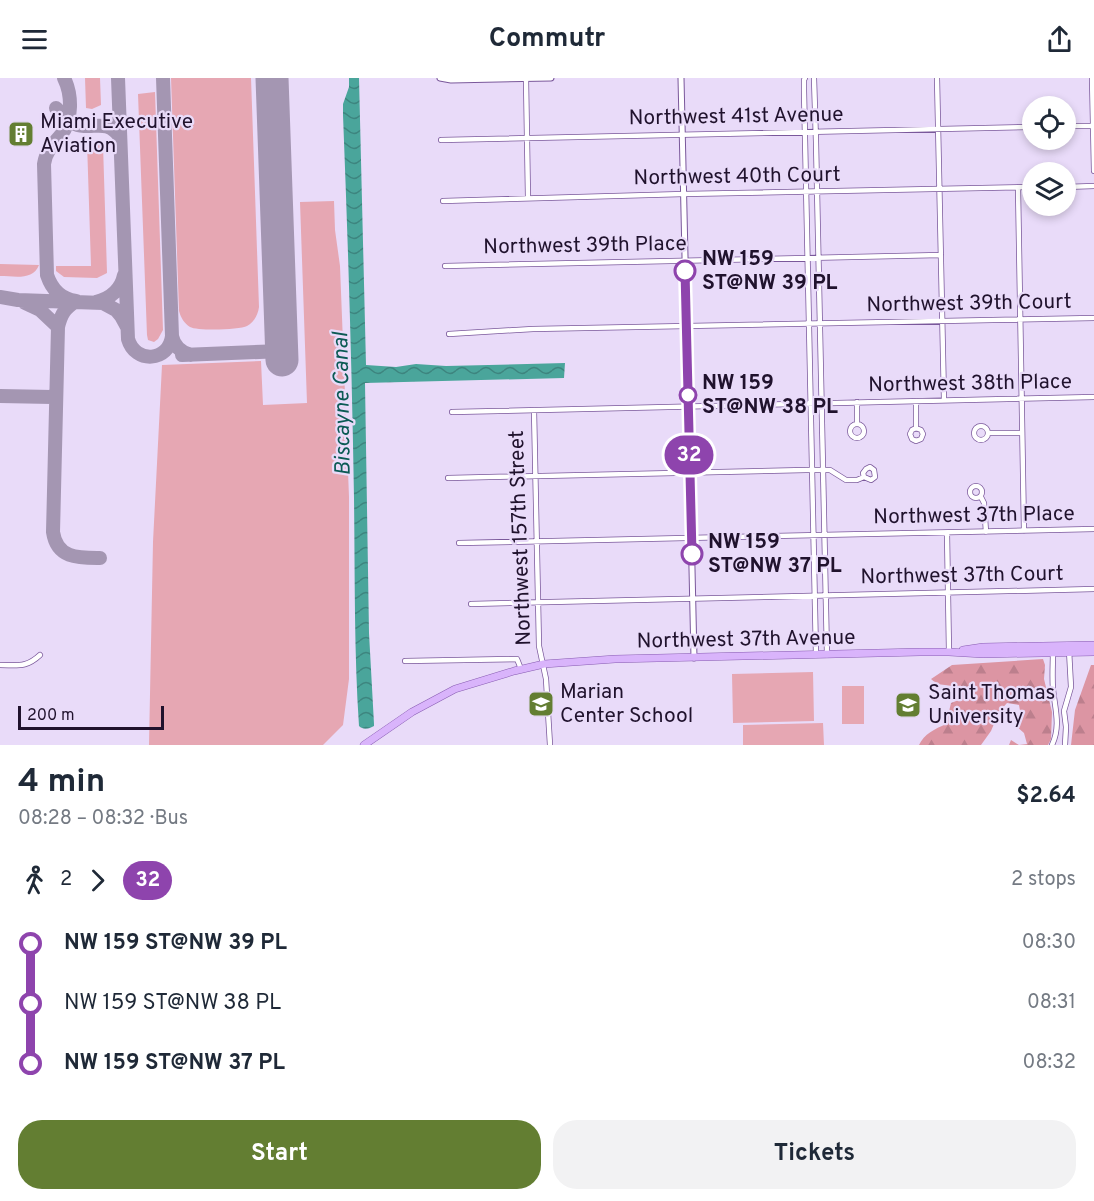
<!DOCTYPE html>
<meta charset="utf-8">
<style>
:root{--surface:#fff;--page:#f2f2f3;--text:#1f2937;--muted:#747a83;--accent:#637e32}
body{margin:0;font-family:Overpass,sans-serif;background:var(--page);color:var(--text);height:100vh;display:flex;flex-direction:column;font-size:22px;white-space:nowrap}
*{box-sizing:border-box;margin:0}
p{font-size:20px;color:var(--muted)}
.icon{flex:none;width:33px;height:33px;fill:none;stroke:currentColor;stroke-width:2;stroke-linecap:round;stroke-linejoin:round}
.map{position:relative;height:667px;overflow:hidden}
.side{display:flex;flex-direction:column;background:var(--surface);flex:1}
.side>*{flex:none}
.badge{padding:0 12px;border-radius:20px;font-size:21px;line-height:39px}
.tools{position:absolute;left:1022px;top:18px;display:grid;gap:12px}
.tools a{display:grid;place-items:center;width:54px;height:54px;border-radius:50%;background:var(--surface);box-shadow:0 3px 9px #0003;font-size:30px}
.scale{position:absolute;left:18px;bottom:15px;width:146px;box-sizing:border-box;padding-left:6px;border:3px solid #20122d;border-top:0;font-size:16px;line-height:21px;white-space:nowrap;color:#20122d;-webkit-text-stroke:4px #e9dbf9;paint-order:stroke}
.map>.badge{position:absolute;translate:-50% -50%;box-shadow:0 0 0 3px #fff}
.legs{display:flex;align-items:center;gap:9px;height:66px;padding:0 18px;font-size:20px}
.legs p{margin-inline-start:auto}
.headline{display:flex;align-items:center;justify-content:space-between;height:102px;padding:0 18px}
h1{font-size:33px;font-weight:700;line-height:45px}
.cta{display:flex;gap:12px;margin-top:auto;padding:12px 18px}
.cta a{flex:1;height:69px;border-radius:24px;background:var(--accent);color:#fff;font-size:24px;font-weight:700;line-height:69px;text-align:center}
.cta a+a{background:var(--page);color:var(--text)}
ul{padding:0 18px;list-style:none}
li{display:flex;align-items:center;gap:21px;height:60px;font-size:22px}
li i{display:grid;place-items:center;width:9px;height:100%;margin:0 8px;background:currentColor}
li i::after{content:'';width:15px;height:15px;margin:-8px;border:4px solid;border-radius:50%;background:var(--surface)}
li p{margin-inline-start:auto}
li:first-child i{background:linear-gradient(#0000 50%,currentColor 0)}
li:last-child i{background:linear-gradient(currentColor 50%,#0000 0)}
header{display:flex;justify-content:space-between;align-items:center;height:78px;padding:0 18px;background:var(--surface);font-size:27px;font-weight:700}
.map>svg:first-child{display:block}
.green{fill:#e6a7b3}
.forest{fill:url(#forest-firs)}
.water{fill:url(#water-waves)}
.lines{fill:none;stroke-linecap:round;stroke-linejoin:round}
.taxiway{stroke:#a496b2;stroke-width:14}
.runway{stroke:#a496b2;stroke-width:33}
.minor-casing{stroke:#7a589b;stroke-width:6}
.tertiary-casing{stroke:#7a589b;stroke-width:7}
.primary-casing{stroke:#875bb1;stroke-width:8}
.minor{stroke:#fff;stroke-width:4.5}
.tertiary{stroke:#fff;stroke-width:5}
.primary{stroke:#d9b4fb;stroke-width:7}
.line-1-casing{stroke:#fff;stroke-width:14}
.line-1{stroke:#8e44ad;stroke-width:9}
.stop-1-dot{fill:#fff;stroke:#8e44ad;stroke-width:3}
.labels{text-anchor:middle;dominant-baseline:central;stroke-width:4.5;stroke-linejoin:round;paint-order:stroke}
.street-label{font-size:21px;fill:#20122d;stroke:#e9dbf9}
.poi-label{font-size:21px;fill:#20122d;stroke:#e9dbf9;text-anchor:start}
.stop-label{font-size:21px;font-weight:bold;fill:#20122d;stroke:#e9dbf9;text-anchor:start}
.water-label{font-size:22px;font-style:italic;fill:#0b5a54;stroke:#e9dbf9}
</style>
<header><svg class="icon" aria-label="menu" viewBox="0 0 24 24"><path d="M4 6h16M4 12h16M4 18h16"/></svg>Commutr<svg class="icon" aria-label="share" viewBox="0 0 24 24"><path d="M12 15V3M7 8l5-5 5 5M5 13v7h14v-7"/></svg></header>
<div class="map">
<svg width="1094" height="667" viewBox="0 0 1094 667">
<defs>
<pattern id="forest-firs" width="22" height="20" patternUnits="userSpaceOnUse" patternTransform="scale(1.5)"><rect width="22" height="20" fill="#dc95a3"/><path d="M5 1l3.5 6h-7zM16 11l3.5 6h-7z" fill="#bc7f8d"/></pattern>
<pattern id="water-waves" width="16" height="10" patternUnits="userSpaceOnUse" patternTransform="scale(1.5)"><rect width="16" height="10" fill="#4aa59b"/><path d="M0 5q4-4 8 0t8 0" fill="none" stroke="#3d857f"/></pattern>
</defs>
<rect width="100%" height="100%" fill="#e9dbf9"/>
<path class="green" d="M 85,0 L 100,0 L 101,27 L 92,31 L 86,30 Z
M 171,0 L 251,0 L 259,229 C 258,237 254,244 247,248 C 240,252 197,253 190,249 C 184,245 181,240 179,233 Z
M 155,14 L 163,252 L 158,261 L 154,264 L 148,262 L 147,257 L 138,16 Z
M 87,64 L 96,64 L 103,67 L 107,195 L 97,200 L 64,199 L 56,193 L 56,188 L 91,188 Z
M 334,123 L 335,152 L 340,188 L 349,419 L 349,601 L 343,647 L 323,667 L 149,667 L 153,464 L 162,287 L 261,283 L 263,327 L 307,325 L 300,124 Z
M 0,186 L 39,187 C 33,203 14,198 0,198 Z
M 813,594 L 814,643 L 733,645 L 732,596 Z
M 842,608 L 864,608 L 864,646 L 842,646 Z
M 823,645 L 824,667 L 743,667 L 743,647 Z"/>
<path class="forest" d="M 1043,581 L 1045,587 L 1044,601 L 1052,634 L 1051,661 L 1048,667 L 1009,667 L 1011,662 L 1019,667 L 1027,666 L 1024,655 L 1016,648 L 1021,638 L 1019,627 L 1007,625 L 999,634 L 991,653 L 981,667 L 919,667 C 924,656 935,651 946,646 L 951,625 L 958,622 L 960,609 L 937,606 L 931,601 L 952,587 Z
M 1091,587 L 1094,587 L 1094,667 L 1071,667 L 1075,632 Z"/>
<path class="water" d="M 349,0 L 359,0 L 366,287 L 396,289 L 416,286 L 446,288 L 565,285 L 564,300 L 365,305 L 369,555 L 374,646 L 374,648 C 369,651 363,652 359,648 C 354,572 355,496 354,420 C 352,292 348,165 343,37 L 343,26 L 349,9 Z"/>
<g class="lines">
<path class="taxiway" d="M 64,0 C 72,16 73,42 61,57 C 53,66 46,73 44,86 L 47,197 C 52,212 61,221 76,223
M 118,0 L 128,261 C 135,286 169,284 172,258
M 163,0 L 172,258 C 174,268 180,274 191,277
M 56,30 C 62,36 68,43 75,46 C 92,53 106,39 120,59
M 0,219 L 18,222 L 103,225 L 116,232 L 121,238 L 127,249
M 76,223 C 65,230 61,236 58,249 L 53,454 C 57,481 79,480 100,480
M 96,224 C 111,220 121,212 124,197
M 25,225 L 40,232 L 58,249
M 182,277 L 282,273
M 0,318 L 52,319 L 56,315"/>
<path class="runway" d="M 272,0 L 282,282"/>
<g class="minor-casing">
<path id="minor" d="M 805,0 L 804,2 L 804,13 L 816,577
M 814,0 L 816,64 L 827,577
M 937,0 L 944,322
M 1092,0 L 1094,93
M 526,1 L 528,120
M 1065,48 L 1093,48
M 441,62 L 1032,49
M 1065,109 L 1094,108
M 1018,110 L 1024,453
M 443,123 L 684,116 L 1032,109
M 445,188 L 941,177
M 449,256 L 533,251 L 1094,240
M 857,324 L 857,346
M 534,332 L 539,568 L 546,601 L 550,667
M 452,334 L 1094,319
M850 353a7 7 0 1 1 14 0a7 7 0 1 1-14 0Z
M974 355a7 7 0 1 1 14 0a7 7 0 1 1-14 0Z
M 916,350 L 921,352 L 923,356 L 921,361 L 916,363 L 912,361 L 910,356 L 912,352 L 916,350 L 916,323
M 988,355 L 1022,355
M 448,400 L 806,392 L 830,392 L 846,402 L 857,402 L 864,399 L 871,402 L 875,399 L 874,392 L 870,389 L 866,391 L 863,395 L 864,399
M970 414a6 6 0 1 1 12 0a6 6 0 1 1-12 0Z
M 981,419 L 984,425 L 986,454
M 947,455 L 949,574
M 459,465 L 1094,451
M 471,526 L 1094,511
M 405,583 L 517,581 L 521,591
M 0,587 C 18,587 26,590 40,577
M 1052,667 C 1061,648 1055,631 1053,611 C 1052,598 1053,585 1053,572
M 1065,667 L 1066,649 L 1064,633 L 1071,609 L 1069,572"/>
</g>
<g class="tertiary-casing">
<path id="tertiary" d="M 440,0 L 451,2 L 551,0
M 681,0 L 694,580"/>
</g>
<g class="primary-casing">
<path id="primary" d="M 963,572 L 983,569 L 1094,567
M 364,667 L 412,634 L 455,611 L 514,593 L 544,586 L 615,581 L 920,574 L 949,574 L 983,576 L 1094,574"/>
</g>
<use href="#minor" class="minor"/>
<use href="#tertiary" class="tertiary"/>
<use href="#primary" class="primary"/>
</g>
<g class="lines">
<g class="line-1-casing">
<path id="line-1" d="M 685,193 L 692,476"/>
</g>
<use href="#line-1" class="line-1"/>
</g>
<defs>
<g id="building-square" transform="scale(1.35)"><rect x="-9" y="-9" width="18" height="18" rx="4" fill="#637e32" stroke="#e9dbf9"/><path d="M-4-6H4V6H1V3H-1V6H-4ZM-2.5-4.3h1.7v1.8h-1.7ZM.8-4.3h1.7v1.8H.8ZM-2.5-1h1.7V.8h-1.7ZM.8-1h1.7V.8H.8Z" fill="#fff"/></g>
<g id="school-square" transform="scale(1.35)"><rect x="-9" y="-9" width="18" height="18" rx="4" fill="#637e32" stroke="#e9dbf9"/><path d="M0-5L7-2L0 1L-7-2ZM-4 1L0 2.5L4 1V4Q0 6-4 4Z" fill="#fff"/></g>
<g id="university-square" transform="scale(1.35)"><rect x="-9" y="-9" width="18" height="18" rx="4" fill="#637e32" stroke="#e9dbf9"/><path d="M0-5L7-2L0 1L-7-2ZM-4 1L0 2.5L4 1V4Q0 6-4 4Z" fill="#fff"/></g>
</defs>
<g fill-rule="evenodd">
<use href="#building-square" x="21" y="56"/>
<use href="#school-square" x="541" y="626"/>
<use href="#university-square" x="908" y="627"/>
</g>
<g class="stop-1-dot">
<circle cx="685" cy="193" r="10"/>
<circle cx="688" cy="317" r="8"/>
<circle cx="692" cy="476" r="10"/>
</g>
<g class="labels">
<g class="street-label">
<text transform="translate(736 39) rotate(-1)">Northwest 41st Avenue</text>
<text transform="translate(737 99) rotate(-1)">Northwest 40th Court</text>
<text transform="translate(585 168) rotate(-1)">Northwest 39th Place</text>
<text transform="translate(969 226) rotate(-1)">Northwest 39th Court</text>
<text transform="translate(970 306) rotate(-1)">Northwest 38th Place</text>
<text transform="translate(974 438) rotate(-1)">Northwest 37th Place</text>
<text transform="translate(521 460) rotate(-92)">Northwest 157th Street</text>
<text transform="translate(962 498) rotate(-1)">Northwest 37th Court</text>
<text transform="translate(746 562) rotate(-1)">Northwest 37th Avenue</text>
</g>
<g class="poi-label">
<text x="40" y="44">Miami Executive<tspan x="40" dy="24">Aviation</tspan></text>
<text x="560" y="614">Marian<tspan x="560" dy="24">Center School</tspan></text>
<text x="928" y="615">Saint Thomas<tspan x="928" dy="24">University</tspan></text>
</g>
<g class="stop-label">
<text x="702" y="181">NW 159<tspan x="702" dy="24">ST@NW 39 PL</tspan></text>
<text x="702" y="305">NW 159<tspan x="702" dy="24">ST@NW 38 PL</tspan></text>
<text x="708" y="464">NW 159<tspan x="708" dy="24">ST@NW 37 PL</tspan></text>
</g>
<g class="water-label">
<text transform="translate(343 326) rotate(-91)">Biscayne Canal</text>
</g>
</g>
</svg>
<div class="tools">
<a><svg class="icon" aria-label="locate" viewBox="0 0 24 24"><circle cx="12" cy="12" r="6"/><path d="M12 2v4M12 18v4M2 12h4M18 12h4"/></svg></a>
<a><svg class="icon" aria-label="layers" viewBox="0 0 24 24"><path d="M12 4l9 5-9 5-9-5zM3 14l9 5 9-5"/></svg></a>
</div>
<div class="scale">200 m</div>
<b class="badge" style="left:689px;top:377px;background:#8e44ad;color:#fff">32</b>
</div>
<section class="side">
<div class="headline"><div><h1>4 min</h1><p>08:28 – 08:32 · Bus</p></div><b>$2.64</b></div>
<div class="legs"><svg class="icon" aria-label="walk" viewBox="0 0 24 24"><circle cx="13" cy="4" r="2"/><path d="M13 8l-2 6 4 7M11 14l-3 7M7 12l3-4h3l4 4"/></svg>2<svg class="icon" aria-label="forward" viewBox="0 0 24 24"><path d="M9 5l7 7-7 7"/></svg><b class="badge" style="background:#8e44ad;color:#fff">32</b><p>2 stops</p></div>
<ul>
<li><i style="color:#8e44ad"></i><b>NW 159 ST@NW 39 PL</b><p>08:30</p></li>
<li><i style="color:#8e44ad"></i><span>NW 159 ST@NW 38 PL</span><p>08:31</p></li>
<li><i style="color:#8e44ad"></i><b>NW 159 ST@NW 37 PL</b><p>08:32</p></li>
</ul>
<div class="cta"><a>Start</a><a>Tickets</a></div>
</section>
